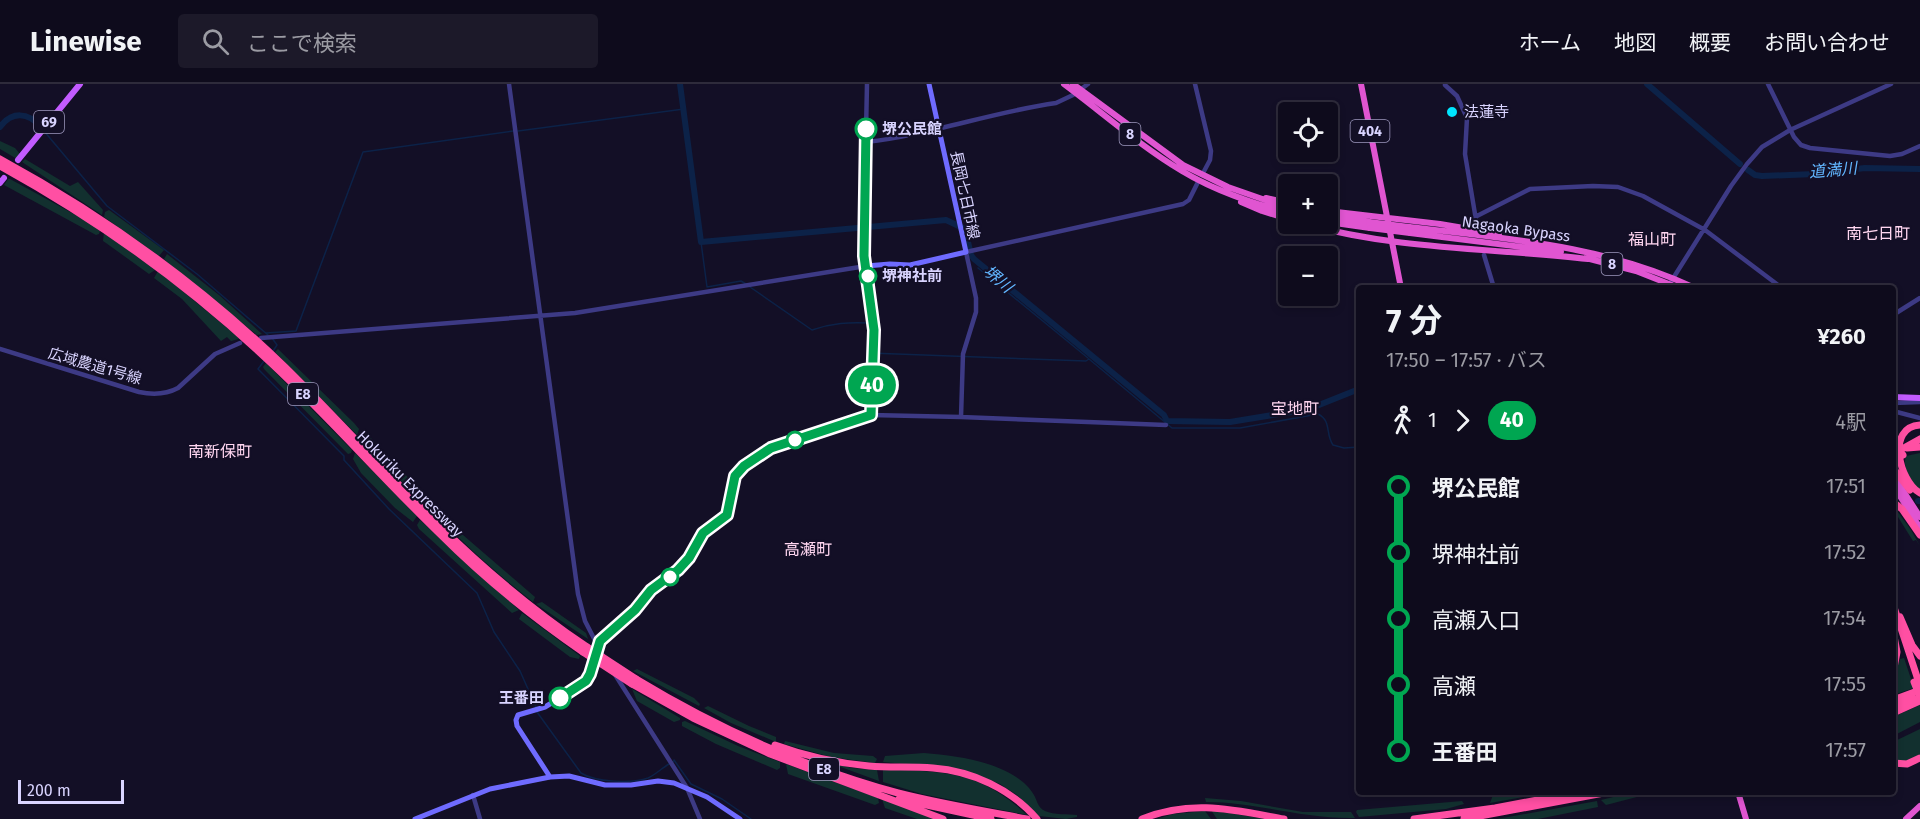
<!DOCTYPE html>
<html lang="ja">
<meta charset="utf-8">
<style>
:root{--surface:#0e0b1c;--page:#1c1929;--text:#f1f3f6;--muted:#9b9ba3;--line:#2e2b3b}
body{margin:0;font-family:"Fira Sans","Noto Sans JP",sans-serif;background:var(--page);color:var(--text);height:100vh;display:flex;flex-direction:column;font-size:22px;white-space:nowrap}
*{box-sizing:border-box;margin:0}
p{font-size:20px;color:var(--muted)}
.icon{flex:none;width:33px;height:33px;fill:none;stroke:currentColor;stroke-width:2;stroke-linecap:round;stroke-linejoin:round}
.map{position:relative;flex:1;overflow:hidden}
.sheet{position:absolute;left:1356px;top:201px;width:540px;height:510px;display:flex;flex-direction:column;background:var(--surface);border-radius:6px;box-shadow:0 3px 9px #0003,0 0 0 2px var(--line)}
.sheet>*{flex:none}
.badge{padding:0 12px;border-radius:20px;font-size:21px;line-height:39px}
.fabs{position:absolute;left:1278px;top:18px;display:grid;gap:12px}
.fabs a{display:grid;place-items:center;width:60px;height:60px;border-radius:6px;background:var(--surface);box-shadow:0 3px 9px #0003,0 0 0 2px var(--line);font-size:30px}
.scale{position:absolute;left:18px;bottom:15px;width:106px;box-sizing:border-box;padding-left:6px;border:3px solid #d9d4ff;border-top:0;font-size:16px;line-height:21px;white-space:nowrap;color:#d9d4ff;-webkit-text-stroke:4px #130f26;paint-order:stroke}
.map>.badge{position:absolute;translate:-50% -50%;box-shadow:0 0 0 3px #fff}
.legs{display:flex;align-items:center;gap:9px;height:66px;padding:0 30px;font-size:20px}
.legs p{margin-inline-start:auto}
.summary{display:flex;align-items:center;justify-content:space-between;height:102px;padding:0 30px}
h1{font-size:33px;font-weight:700;line-height:45px}
ul{padding:0 30px;list-style:none}
li{display:flex;align-items:center;gap:21px;height:66px;font-size:22px}
li i{display:grid;place-items:center;width:9px;height:100%;margin:0 8px;background:currentColor}
li i::after{content:'';width:15px;height:15px;margin:-8px;border:4px solid;border-radius:50%;background:var(--surface)}
li p{margin-inline-start:auto}
li:first-child i{background:linear-gradient(#0000 50%,currentColor 0)}
li:last-child i{background:linear-gradient(currentColor 50%,#0000 0)}
header{display:flex;align-items:center;gap:36px;box-sizing:border-box;height:84px;padding:0 30px;background:var(--surface);border-bottom:2px solid var(--line)}
header strong{font-size:28px}
nav{display:flex;gap:33px;margin-inline-start:auto;font-size:21px}
.search{width:420px;height:54px;background:var(--page);display:flex;align-items:center;gap:15px;box-sizing:border-box;padding:0 21px;border-radius:6px;color:var(--muted);font-size:22px}
.map>svg:first-child{display:block}
.green{fill:#12302f}
.lines{fill:none;stroke-linecap:round;stroke-linejoin:round}
.stream{stroke:#0c2248;stroke-width:1.5}
.river{stroke:#0c2248;stroke-width:6}
.tertiary{stroke:#3d3a85;stroke-width:4.5}
.secondary{stroke:#6f6bff;stroke-width:5}
.primary{stroke:#c25bff;stroke-width:6}
.trunk{stroke:#e055d1;stroke-width:6}
.motorway{stroke:#ff4fa3;stroke-width:7}
.trunk-bridge{stroke:#e055d1;stroke-width:6}
.motorway-bridge{stroke:#ff4fa3;stroke-width:7}
.line-1-casing{stroke:#fff;stroke-width:14}
.line-1{stroke:#00a651;stroke-width:9}
.poi-dot{fill:#00e5ff;stroke:#130f26;stroke-width:2}
.stop-1-dot{fill:#fff;stroke:#00a651;stroke-width:3}
.labels{text-anchor:middle;dominant-baseline:central;stroke-width:4.5;stroke-linejoin:round;paint-order:stroke}
.shield{fill:#130f26;stroke:#9e99be;stroke-width:1.5}
.shield-label{font-size:14px;font-weight:bold;fill:#d9d4ff}
.poi-label{font-size:15px;fill:#d9d4ff;stroke:#130f26;text-anchor:start}
.stop-label{font-size:15px;font-weight:bold;fill:#d9d4ff;stroke:#130f26;text-anchor:start}
.street-label{font-size:15px;fill:#d9d4ff;stroke:#130f26}
.water-label{font-size:16px;font-style:italic;fill:#62b6ff;stroke:#130f26}
.neighbourhood-label{font-size:16px;fill:#ffd6f0;stroke:#130f26}
</style>
<header>
<strong>Linewise</strong>
<div class="search"><svg class="icon" aria-label="search" viewBox="0 0 24 24"><circle cx="10" cy="10" r="6"/><path d="M15 15l6 6"/></svg>ここで検索</div>
<nav><a>ホーム</a><a>地図</a><a>概要</a><a>お問い合わせ</a></nav>
</header>
<div class="map">
<svg width="1920" height="735" viewBox="0 0 1920 735">
<rect width="100%" height="100%" fill="#130f26"/>
<path class="green" d="M 0,57 L 15,64 L 20,70 L 17,75 L 0,65 Z
M 25,75 L 70,102 L 78,98 L 103,126 L 102,131 L 22,78 Z
M 8,95 L 10,95 L 92,140 L 100,147 L 99,150 L 96,151 L 4,101 Z
M 109,126 L 164,166 L 159,172 L 104,133 L 105,128 Z
M 104,148 L 155,186 L 149,190 L 106,159 L 103,157 Z
M 167,170 L 219,211 L 262,250 L 257,251 L 167,178 L 164,175 Z
M 158,187 L 237,252 L 239,255 L 231,257 L 227,253 L 221,257 L 182,215 L 154,194 Z
M 278,265 L 354,339 L 359,345 L 357,351 L 275,268 Z
M 266,279 L 352,366 L 351,369 L 348,370 L 264,285 L 263,283 Z
M 363,350 L 370,353 L 430,417 L 429,422 L 414,411 L 361,355 Z
M 355,369 L 417,432 L 413,438 L 395,424 L 361,389 L 353,375 Z
M 1920,369 L 1920,407 C 1910,399 1902,382 1906,372 Z
M 433,422 L 463,451 L 535,513 L 533,518 C 495,488 462,459 430,424 Z
M 1895,424 L 1911,446 L 1920,462 L 1916,456 L 1913,457 L 1898,433 L 1893,435 L 1893,425 Z
M 420,436 L 519,526 L 512,529 L 419,445 L 417,441 Z
M 542,518 L 586,549 L 588,555 L 536,520 Z
M 522,529 L 580,572 L 579,575 L 570,573 L 519,535 Z
M 1904,574 L 1914,604 L 1893,611 L 1893,596 L 1900,575 Z
M 637,585 L 694,614 L 700,620 L 699,622 L 633,587 Z
M 632,605 L 680,634 L 680,636 L 674,638 L 637,617 Z
M 1920,621 L 1920,638 L 1893,652 L 1893,633 Z
M 708,622 L 749,642 L 776,653 L 776,658 L 731,639 L 704,624 Z
M 685,637 L 738,662 L 780,678 L 780,684 L 777,686 L 716,660 L 682,642 L 682,638 Z
M 1920,645 L 1920,671 L 1911,677 L 1893,677 L 1893,658 Z
M 785,657 L 834,669 L 873,672 L 877,675 L 875,679 L 831,673 L 784,660 Z
M 924,669 C 956,672 992,676 1019,695 C 1023,698 1029,703 1032,708 C 1037,714 1037,724 1045,727 C 1054,731 1068,730 1077,731 L 1077,733 L 1066,735 L 1039,732 L 1017,711 L 1000,700 L 962,685 L 883,678 L 885,672 Z
M 827,678 L 852,684 L 877,686 L 879,697 Z
M 786,680 L 878,714 L 879,719 L 875,721 L 788,690 Z
M 883,685 C 944,688 979,686 1027,731 L 922,710 L 883,698 Z
M 1512,708 L 1552,708 L 1490,719 L 1493,711 Z
M 1634,708 L 1656,708 L 1606,721 L 1601,716 Z
M 1205,714 L 1241,717 L 1303,728 L 1351,728 L 1355,734 C 1302,735 1257,718 1206,718 Z
M 882,715 L 938,735 L 917,735 L 885,724 Z
M 1462,717 L 1464,720 L 1446,725 L 1359,733 L 1356,728 L 1357,726 Z
M 1597,717 L 1598,723 L 1538,735 L 1497,735 Z
M 1211,726 L 1265,735 L 1217,735 Z
M 1205,727 L 1211,735 L 1157,735 L 1173,730 Z"/>
<g class="lines">
<path class="stream" d="M 44,47 L 107,122 L 197,190 L 268,251
M 518,47 L 684,25
M 701,158 L 707,203 L 741,197 L 746,200
M 978,184 L 1088,274
M 750,203 L 812,246 C 832,239 849,238 870,239 L 870,269 L 1086,277 L 1089,275 L 1172,344 L 1240,344 L 1318,330 C 1332,337 1325,350 1333,361 L 1344,364 L 1359,363
M 266,249 L 296,247 L 363,68 L 513,47
M 272,254 L 277,261 L 273,267
M 264,277 L 258,285 L 344,372 L 344,376 L 389,425 L 477,509 L 494,548 L 520,587 L 536,623
M 537,628 L 581,689 C 595,698 632,700 648,694 C 655,691 662,684 669,680
M 673,678 L 674,676 L 691,700 L 722,715 L 751,735"/>
<path class="river" d="M 680,0 L 701,158 L 946,136 L 965,145 L 971,171 L 974,175 L 1164,331 L 1167,337 L 1230,338 L 1309,325 L 1359,305
M 1647,0 L 1740,80
M 0,43 C 12,27 28,28 41,43
M 1748,86 L 1755,91 L 1762,92 L 1815,90 L 1865,84 L 1920,85
M 1918,417 L 1920,417"/>
<path class="tertiary" d="M 509,0 L 578,510 L 585,537 L 603,572
M 1195,0 L 1211,67 L 1210,76 L 1202,91
M 1768,0 L 1794,53 L 1801,61 L 1810,64 L 1890,72 L 1902,70 L 1920,62
M 1445,1 L 1457,12 L 1467,34 L 1465,70 L 1477,142
M 866,58 C 930,51 992,28 1056,19 L 1073,11 L 1088,0
M 1475,133 L 1530,105 L 1593,102 L 1618,103 L 1643,112 L 1705,146 L 1782,204
M 1484,171 L 1494,204
M 1667,204 L 1731,102 L 1747,80 L 1762,63 L 1790,46 L 1891,0
M 1893,231 L 1920,214
M 261,254 L 575,229 L 866,182 L 864,144 L 867,0
M 0,265 L 139,308 C 153,311 165,311 178,304 L 215,270 L 240,259
M 1893,319 L 1920,318
M 1893,327 L 1920,334
M 871,331 L 961,333 L 1166,341
M 961,333 L 963,270 L 976,228 L 976,214 L 966,168 L 1183,120 L 1189,116 L 1199,96
M 614,589 L 687,704 L 700,735
M 473,711 L 480,735"/>
<path class="secondary" d="M 550,693 L 517,642 L 516,636 L 518,631 L 545,623 L 587,597 L 590,590 L 600,557 L 635,526 L 651,506 L 678,486 L 689,474 L 703,449 L 727,431 L 735,392 L 744,382 L 771,364 L 871,331 L 874,246 L 866,182 L 890,180 L 910,181 L 966,168 L 929,0
M 415,735 L 490,705 L 550,693 L 569,692 L 605,701 L 631,701 L 658,697 L 674,699 L 707,713 L 740,735"/>
<path class="primary" d="M 18,76 L 80,0
M 0,99 L 4,94
M 1893,313 L 1920,314"/>
<path class="trunk" d="M 1064,0 C 1103,29 1140,62 1182,87 C 1215,107 1252,119 1288,129
M 1073,0 L 1183,81 L 1228,103 L 1288,124
M 1361,0 L 1401,204
M 1266,114 L 1288,119
M 1241,118 L 1262,127 L 1288,135
M 1328,127 L 1440,140 L 1499,150
M 1328,132 L 1369,138
M 1328,138 L 1370,144
M 1305,140 C 1398,166 1493,164 1588,175
M 1409,143 C 1509,155 1603,161 1695,204
M 1410,149 L 1561,168
M 1586,174 L 1636,187 L 1679,204
M 1893,391 L 1920,433
M 1893,401 L 1920,444
M 1738,708 L 1746,735
M 1906,735 L 1920,722"/>
<path class="motorway" d="M 0,75 C 103,131 200,201 285,283 C 338,335 387,391 440,442 C 486,487 534,527 587,563
M 0,82 C 98,136 190,202 271,279 C 330,334 382,394 440,450 C 484,494 532,533 583,568
M 1920,341 C 1886,343 1899,397 1920,409
M 1907,364 L 1920,363
M 1902,365 L 1920,355
M 1893,384 L 1910,406
M 1893,418 L 1902,425 L 1920,451
M 1893,520 L 1920,602
M 1900,533 L 1912,561 L 1920,572
M 1893,547 L 1897,568 L 1893,589
M 636,595 C 717,644 806,684 898,709 C 941,720 984,727 1027,735
M 632,600 L 693,634 L 770,670 L 943,735
M 1893,616 L 1920,606
M 1893,623 L 1915,615
M 1893,629 L 1920,617
M 775,661 C 805,672 837,679 869,682 C 890,684 911,682 933,684 C 972,687 1011,705 1037,735
M 1893,679 L 1907,680 L 1920,674
M 899,715 L 991,735
M 1142,735 C 1192,715 1234,726 1284,735
M 1414,735 L 1495,724 L 1580,708
M 1464,735 L 1609,708"/>
<path class="trunk-bridge" d="M 1369,138 L 1409,143
M 1370,144 L 1410,149"/>
<path class="motorway-bridge" d="M 1894,369 L 1902,365
M 1896,374 L 1903,371
M 587,563 L 636,595
M 583,568 L 632,600
M 1914,598 L 1920,613"/>
</g>
<g class="lines">
<g class="line-1-casing">
<path id="line-1" d="M 560,614 L 586,597 L 590,590 L 600,557 L 635,526 L 651,506 L 678,486 L 689,474 L 703,449 L 727,431 L 735,392 L 744,382 L 771,364 L 871,331 L 874,246 L 864,172 L 866,45"/>
</g>
<use href="#line-1" class="line-1"/>
</g>
<circle class="poi-dot" cx="1452" cy="28" r="6"/>
<g class="stop-1-dot">
<circle cx="866" cy="45" r="10"/>
<circle cx="868" cy="192" r="8"/>
<circle cx="795" cy="356" r="8"/>
<circle cx="670" cy="493" r="8"/>
<circle cx="560" cy="614" r="10"/>
</g>
<g class="labels">
<g class="shield">
<rect x="34" y="27" width="30" height="22" rx="4.5"/>
<rect x="1350.5" y="36" width="39" height="22" rx="4.5"/>
<rect x="1119.5" y="39" width="21" height="22" rx="4.5"/>
<rect x="1601.5" y="169" width="21" height="22" rx="4.5"/>
<rect x="288" y="299" width="30" height="22" rx="4.5"/>
<rect x="809" y="674" width="30" height="22" rx="4.5"/>
</g>
<g class="shield-label">
<text x="49" y="38">69</text>
<text x="1370" y="47">404</text>
<text x="1130" y="50">8</text>
<text x="1612" y="180">8</text>
<text x="303" y="310">E8</text>
<text x="824" y="685">E8</text>
</g>
<g class="poi-label">
<text x="1464" y="28">法蓮寺</text>
</g>
<g class="stop-label">
<text x="882" y="45">堺公民館</text>
<text x="882" y="192">堺神社前</text>
<text x="544" y="614" text-anchor="end">王番田</text>
</g>
<g class="street-label">
<text transform="translate(965 111) rotate(78)">長岡七日市線</text>
<text transform="translate(1516 145) rotate(8)">Nagaoka Bypass</text>
<text transform="translate(95 282) rotate(16)">広域農道1号線</text>
<text transform="translate(410 400) rotate(45)">Hokuriku Expressway</text>
</g>
<g class="water-label">
<text transform="translate(1833 86) rotate(-5)">道満川</text>
<text transform="translate(998 195) rotate(40)">堺川</text>
</g>
<g class="neighbourhood-label">
<text x="1878" y="149">南七日町</text>
<text x="1652" y="155">福山町</text>
<text x="1295" y="324">宝地町</text>
<text x="220" y="367">南新保町</text>
<text x="808" y="465">高瀬町</text>
</g>
</g>
</svg>
<div class="fabs">
<a><svg class="icon" aria-label="locate" viewBox="0 0 24 24"><circle cx="12" cy="12" r="6"/><path d="M12 2v4M12 18v4M2 12h4M18 12h4"/></svg></a>
<a>+</a>
<a>−</a>
</div>
<div class="scale">200 m</div>
<b class="badge" style="left:872px;top:301px;background:#00a651;color:#fff">40</b>
<section class="sheet">
<div class="summary"><div><h1>7 分</h1><p>17:50 – 17:57 · バス</p></div><b>¥260</b></div>
<div class="legs"><svg class="icon" aria-label="walk" viewBox="0 0 24 24"><circle cx="13" cy="4" r="2"/><path d="M13 8l-2 6 4 7M11 14l-3 7M7 12l3-4h3l4 4"/></svg>1<svg class="icon" aria-label="forward" viewBox="0 0 24 24"><path d="M9 5l7 7-7 7"/></svg><b class="badge" style="background:#00a651;color:#fff">40</b><p>4駅</p></div>
<ul>
<li><i style="color:#00a651"></i><b>堺公民館</b><p>17:51</p></li>
<li><i style="color:#00a651"></i><span>堺神社前</span><p>17:52</p></li>
<li><i style="color:#00a651"></i><span>高瀬入口</span><p>17:54</p></li>
<li><i style="color:#00a651"></i><span>高瀬</span><p>17:55</p></li>
<li><i style="color:#00a651"></i><b>王番田</b><p>17:57</p></li>
</ul>
</section>
</div>
